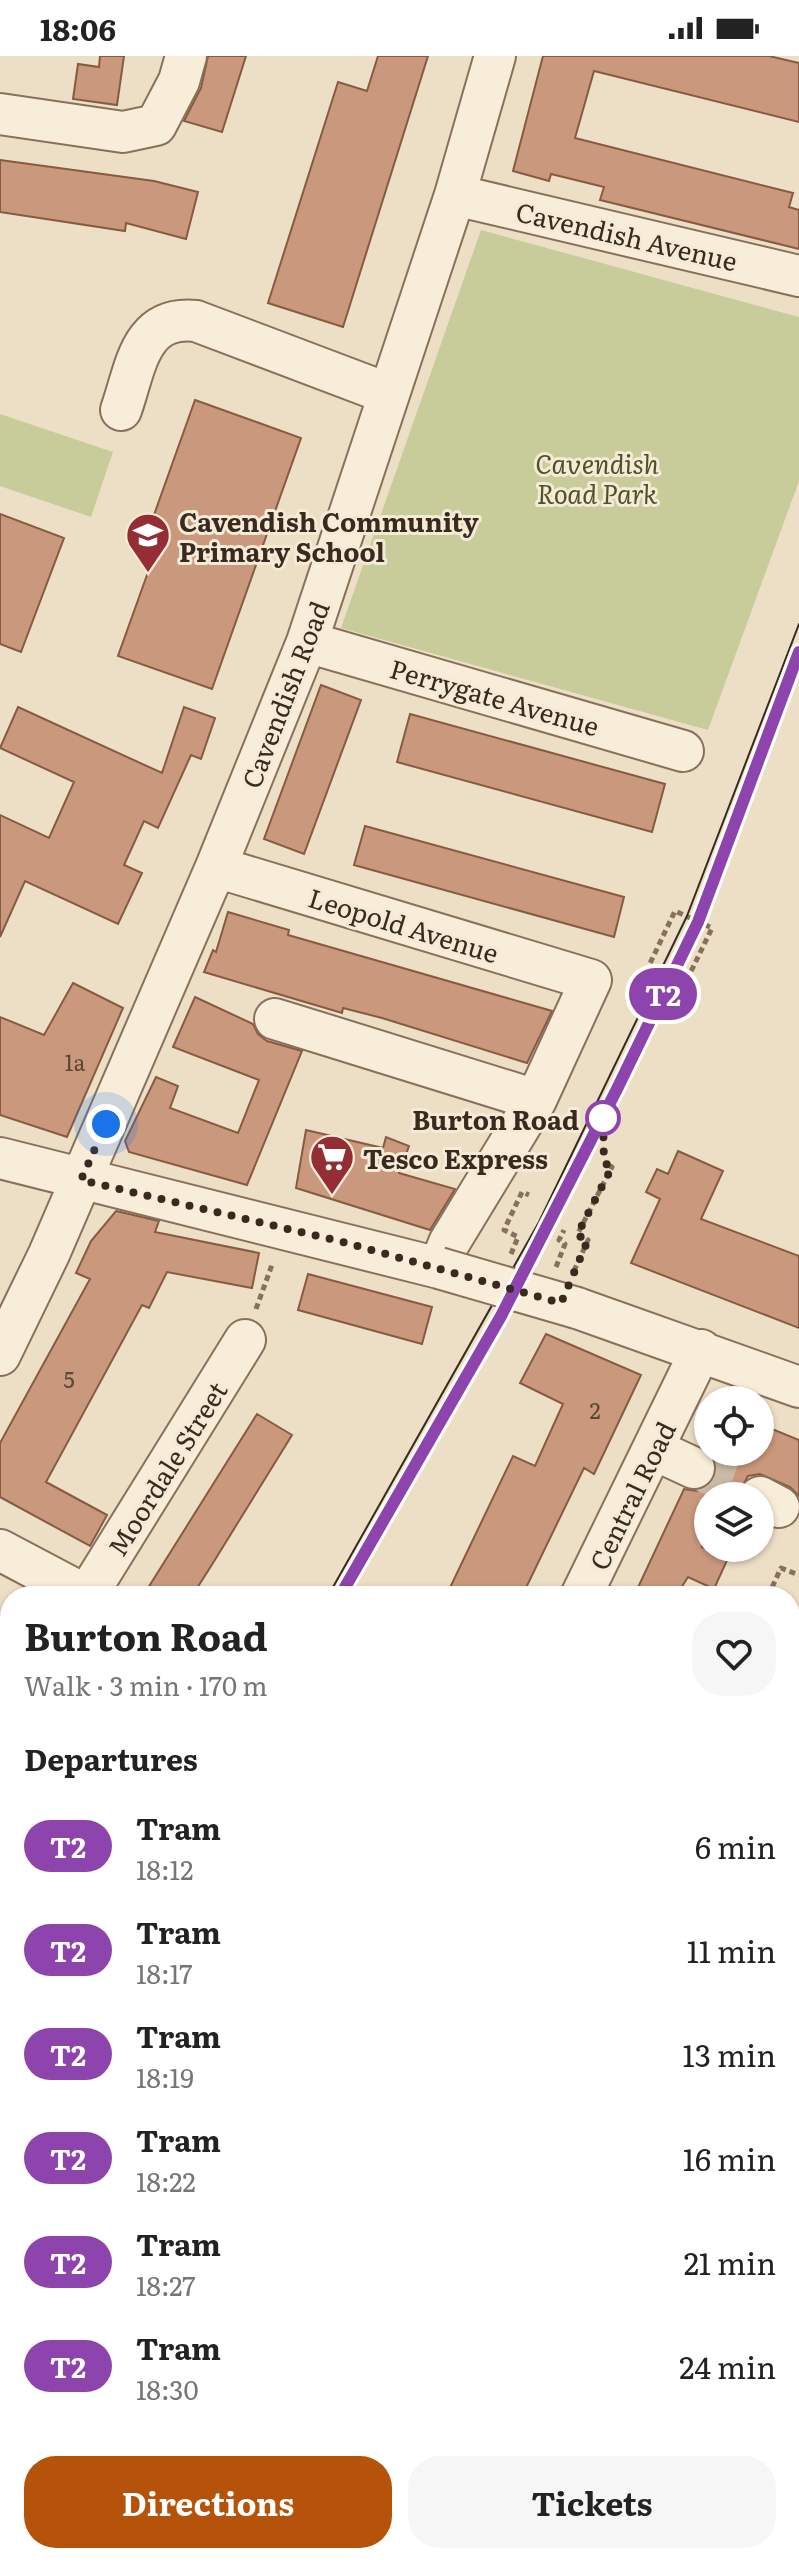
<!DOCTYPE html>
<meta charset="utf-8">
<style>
:root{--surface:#fff;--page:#f6f6f6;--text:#222;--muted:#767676;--accent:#b45309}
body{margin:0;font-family:Literata,serif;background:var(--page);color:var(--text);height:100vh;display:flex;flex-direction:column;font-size:30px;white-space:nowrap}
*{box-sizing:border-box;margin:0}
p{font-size:26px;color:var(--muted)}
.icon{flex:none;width:44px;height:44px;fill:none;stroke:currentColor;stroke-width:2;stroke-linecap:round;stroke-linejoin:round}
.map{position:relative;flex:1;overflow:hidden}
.sheet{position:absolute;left:0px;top:1530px;width:800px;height:978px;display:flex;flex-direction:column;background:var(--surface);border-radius:32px 32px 0 0;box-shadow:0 2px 6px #0004}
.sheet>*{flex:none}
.badge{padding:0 16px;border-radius:26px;font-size:28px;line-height:52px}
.fabs{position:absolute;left:694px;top:1330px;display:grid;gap:16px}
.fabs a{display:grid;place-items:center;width:80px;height:80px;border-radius:50%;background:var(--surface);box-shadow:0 2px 6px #0004;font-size:40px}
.you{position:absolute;width:40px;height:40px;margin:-20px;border:6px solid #fff;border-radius:50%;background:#1a73e8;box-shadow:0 0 0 12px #1a73e833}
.map>.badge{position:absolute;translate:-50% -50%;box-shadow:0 0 0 4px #fff}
h2{padding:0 24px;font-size:30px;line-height:72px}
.round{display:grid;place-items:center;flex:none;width:84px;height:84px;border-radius:32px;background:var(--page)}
.overview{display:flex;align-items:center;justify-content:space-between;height:136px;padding:0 24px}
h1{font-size:38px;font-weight:700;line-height:60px}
.cta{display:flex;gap:16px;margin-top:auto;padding:16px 24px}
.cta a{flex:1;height:92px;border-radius:32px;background:var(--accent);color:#fff;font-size:32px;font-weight:700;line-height:92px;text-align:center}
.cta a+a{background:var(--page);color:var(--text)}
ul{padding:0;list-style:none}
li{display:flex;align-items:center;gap:24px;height:104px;padding:0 24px}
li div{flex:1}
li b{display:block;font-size:30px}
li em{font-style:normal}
li .badge{min-width:88px;font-weight:700;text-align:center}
.status{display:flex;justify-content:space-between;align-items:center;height:56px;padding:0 40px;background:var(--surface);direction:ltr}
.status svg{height:22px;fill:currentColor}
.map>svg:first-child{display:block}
.green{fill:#c8cb9a}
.building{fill:#ca997d;stroke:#875a42;stroke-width:2}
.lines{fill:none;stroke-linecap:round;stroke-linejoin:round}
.minor-tunnel{stroke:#c9bba5;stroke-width:40;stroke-dasharray:40 20;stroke-linecap:butt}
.minor-casing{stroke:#88715c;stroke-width:44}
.path{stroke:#88715c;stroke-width:5;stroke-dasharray:6 4;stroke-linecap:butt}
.minor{stroke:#f8edd9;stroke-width:40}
.tram{stroke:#392a1f;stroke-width:2}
.minor-bridge-casing{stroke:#88715c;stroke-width:44;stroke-linecap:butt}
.minor-bridge{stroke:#f8edd9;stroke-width:40}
.line-casing{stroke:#fff;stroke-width:18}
.line{stroke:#8e44ad;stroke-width:12}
.walk{stroke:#392a1f;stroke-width:8;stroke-dasharray:0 14.4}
.stop-dot{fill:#fff;stroke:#8e44ad;stroke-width:4}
.labels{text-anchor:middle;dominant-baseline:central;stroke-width:6;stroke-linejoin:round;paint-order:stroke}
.number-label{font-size:22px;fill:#5d4636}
.street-label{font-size:26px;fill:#392a1f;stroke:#f5ead5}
.park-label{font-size:26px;font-style:italic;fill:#4c5427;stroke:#f5ead5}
.poi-label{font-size:26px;font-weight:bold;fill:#392a1f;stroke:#f5ead5;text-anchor:start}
.stop-label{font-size:26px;font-weight:bold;fill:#392a1f;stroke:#f5ead5;text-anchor:end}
</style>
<div class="status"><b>18:06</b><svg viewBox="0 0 49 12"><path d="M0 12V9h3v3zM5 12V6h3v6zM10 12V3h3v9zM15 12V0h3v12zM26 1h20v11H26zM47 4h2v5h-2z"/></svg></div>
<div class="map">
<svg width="799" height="2507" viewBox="0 0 799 2507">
<rect width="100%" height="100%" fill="#eddfc6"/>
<path class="green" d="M 481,174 L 799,261 L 799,425 L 708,674 L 341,572 Z
M 0,358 L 113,396 L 91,461 L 0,430 Z
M 0,2173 L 10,2180 L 10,2382 L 0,2404 Z"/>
<path class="building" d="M 100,0 L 124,0 L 117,49 L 73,43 L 78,8 L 99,11 Z
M 208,0 L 246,0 L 222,76 L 184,65 L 201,32 Z
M 378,0 L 428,0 L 343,271 L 268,247 L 338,26 L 367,35 Z
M 543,0 L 769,0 L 799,7 L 799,66 L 594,15 L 575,82 L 793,137 L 789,151 L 799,154 L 799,193 L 600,144 L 604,131 L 551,118 L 549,125 L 513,115 Z
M 0,104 L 154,125 L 198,136 L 186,183 L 126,167 L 125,175 L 0,156 Z
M 195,344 L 301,382 L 212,633 L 118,600 L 152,505 L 139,501 Z
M 0,458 L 64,482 L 21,596 L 0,588 Z
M 321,629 L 361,644 L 304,798 L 264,783 Z
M 18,651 L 162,717 L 184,651 L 215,662 L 201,703 L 191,699 L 158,772 L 144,765 L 124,809 L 142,817 L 118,868 L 25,825 L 0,881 L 0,759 L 49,782 L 74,726 L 0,692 Z
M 410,658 L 665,728 L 652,776 L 397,706 Z
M 365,770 L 624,841 L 614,881 L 354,809 Z
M 228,856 L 289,874 L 288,879 L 552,955 L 527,1007 L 382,962 L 343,952 L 342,957 L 204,916 L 213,894 L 216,896 Z
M 73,927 L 123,952 L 67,1081 L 0,1059 L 0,961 L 44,979 Z
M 195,941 L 253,968 L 258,978 L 267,985 L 302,995 L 247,1129 L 129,1096 L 125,1085 L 156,1021 L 178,1030 L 170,1052 L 238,1077 L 259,1024 L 173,991 Z
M 306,1074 L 383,1092 L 386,1081 L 409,1090 L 399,1117 L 455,1133 L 430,1174 L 296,1132 Z
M 678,1095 L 723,1115 L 701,1163 L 799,1200 L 799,1272 L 631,1207 L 660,1143 L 646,1136 L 657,1113 L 668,1118 Z
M 116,1155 L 159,1165 L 155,1176 L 259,1197 L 252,1232 L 167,1216 L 149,1252 L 142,1249 L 46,1426 L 107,1459 L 90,1490 L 0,1441 L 0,1387 L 90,1223 L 76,1217 L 91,1185 Z
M 308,1218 L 432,1251 L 422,1288 L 298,1254 Z
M 546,1278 L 641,1319 L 594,1418 L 584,1412 L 522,1540 L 446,1540 L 513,1400 L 535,1410 L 563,1348 L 520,1327 Z
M 257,1358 L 292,1379 L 213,1507 L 192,1540 L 143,1540 Z
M 760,1368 L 799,1384 L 799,1440 L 790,1431 L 760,1418 L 748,1420 L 737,1440 L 708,1440 L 708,1478 L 702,1491 L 728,1502 L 714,1533 L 688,1521 L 676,1540 L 634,1540 L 684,1433 L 697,1435 L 714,1422 L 717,1409 L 710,1396 L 760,1396 Z"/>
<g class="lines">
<path class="minor-tunnel" d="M 694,1412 L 744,1432"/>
<g class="minor-casing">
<path id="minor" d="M 0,58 L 123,76 L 156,69 L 179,25 L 186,0
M 455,139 L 799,220
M 121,354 C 136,312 139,259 196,265 L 389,338
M 307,586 L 683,695
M 216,811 L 591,924 L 536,1044 L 275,963
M 0,1102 L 439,1212 L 449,1187 L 536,1044
M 577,1252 L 799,1331
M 0,1299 L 49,1198 L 216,811 L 307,586 L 455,139 L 495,0
M 653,1393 L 694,1412
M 760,1441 L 779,1451
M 0,1494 L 87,1540
M 87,1539 L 245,1284
M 581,1540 L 701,1294
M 790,1830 L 799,1816
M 154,2507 L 156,2498
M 525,2507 L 528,2498"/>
</g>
<path class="path" d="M 633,943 L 675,855 L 712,872 L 669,961
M 511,1198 L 518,1181 L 504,1174 L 522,1136 L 529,1139
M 556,1211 L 565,1188 L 559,1184 L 564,1174
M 574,1215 L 588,1184 L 577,1179 L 612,1111 L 604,1107
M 256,1253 L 273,1206
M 768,1540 L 781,1512 L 799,1519
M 790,1960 L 799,1960"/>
<use href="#minor" class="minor"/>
<path class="tram" d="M 589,1089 L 698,866 L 775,664
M 328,1540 L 539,1166 L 687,860 L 799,568
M 0,2012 L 10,2000
M 0,2030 L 10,2017"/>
<g class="minor-bridge-casing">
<path id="minor-bridge" d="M 439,1212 L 577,1252"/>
</g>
<use href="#minor-bridge" class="minor-bridge"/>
</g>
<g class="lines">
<g class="line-casing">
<path id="line" d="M 340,1540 L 501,1260 L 617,1033 L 698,866 L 799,596"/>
</g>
<use href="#line" class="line"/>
<path class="walk" d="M 106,1068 L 81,1124 L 343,1186 L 561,1247 L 588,1184 L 577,1179 L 612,1111 L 604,1107 L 603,1062"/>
</g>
<defs>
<g id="school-pin" transform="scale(2.3)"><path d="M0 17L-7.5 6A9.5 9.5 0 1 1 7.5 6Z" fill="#952e34" stroke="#f5ead5"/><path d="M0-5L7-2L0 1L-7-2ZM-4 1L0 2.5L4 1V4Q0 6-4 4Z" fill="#fff"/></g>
<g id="supermarket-pin" transform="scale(2.3)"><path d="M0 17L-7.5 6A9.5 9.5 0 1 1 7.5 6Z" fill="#952e34" stroke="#f5ead5"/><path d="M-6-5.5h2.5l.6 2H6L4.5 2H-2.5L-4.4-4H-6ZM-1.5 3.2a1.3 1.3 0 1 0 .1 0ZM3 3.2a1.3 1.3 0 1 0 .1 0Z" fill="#fff"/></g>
</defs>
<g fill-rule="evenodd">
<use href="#school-pin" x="148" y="479"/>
<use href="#supermarket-pin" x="332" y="1101"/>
</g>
<circle class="stop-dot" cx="603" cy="1062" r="16"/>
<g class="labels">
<g class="number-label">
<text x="75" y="1005">1a</text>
<text x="69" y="1322">5</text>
<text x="595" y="1353">2</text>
</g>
<g class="street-label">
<text transform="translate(627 179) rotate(13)">Cavendish Avenue</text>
<text transform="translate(284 638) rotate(-69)">Cavendish Road</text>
<text transform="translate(495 640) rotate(16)">Perrygate Avenue</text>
<text transform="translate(404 868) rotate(17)">Leopold Avenue</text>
<text transform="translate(166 1412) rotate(-58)">Moordale Street</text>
<text transform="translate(631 1439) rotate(-64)">Central Road</text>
</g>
<g class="park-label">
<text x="597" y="406">Cavendish<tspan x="597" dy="30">Road Park</tspan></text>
</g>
<g class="poi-label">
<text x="179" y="464">Cavendish Community<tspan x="179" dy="30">Primary School</tspan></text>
<text x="363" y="1101">Tesco Express</text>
</g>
<g class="stop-label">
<text x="579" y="1062">Burton Road</text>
</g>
</g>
</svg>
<div class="fabs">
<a><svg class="icon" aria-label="locate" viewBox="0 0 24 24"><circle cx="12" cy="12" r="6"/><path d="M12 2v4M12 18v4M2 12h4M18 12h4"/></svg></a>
<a><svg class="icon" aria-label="layers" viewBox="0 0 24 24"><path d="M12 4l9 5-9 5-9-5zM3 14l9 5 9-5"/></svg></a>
</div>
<div class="you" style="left:106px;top:1068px"></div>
<b class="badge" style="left:663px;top:938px;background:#8e44ad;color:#fff">T2</b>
<section class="sheet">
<div class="overview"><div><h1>Burton Road</h1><p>Walk · 3 min · 170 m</p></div><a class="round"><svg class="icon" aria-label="heart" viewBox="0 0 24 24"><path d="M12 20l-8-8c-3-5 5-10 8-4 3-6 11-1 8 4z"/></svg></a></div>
<h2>Departures</h2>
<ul>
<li><span class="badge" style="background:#8e44ad;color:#fff">T2</span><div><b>Tram</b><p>18:12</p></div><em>6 min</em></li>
<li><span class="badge" style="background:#8e44ad;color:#fff">T2</span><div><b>Tram</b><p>18:17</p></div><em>11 min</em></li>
<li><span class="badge" style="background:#8e44ad;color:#fff">T2</span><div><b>Tram</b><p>18:19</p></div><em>13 min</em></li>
<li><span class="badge" style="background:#8e44ad;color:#fff">T2</span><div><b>Tram</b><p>18:22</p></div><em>16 min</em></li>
<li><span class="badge" style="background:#8e44ad;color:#fff">T2</span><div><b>Tram</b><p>18:27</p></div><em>21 min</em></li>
<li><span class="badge" style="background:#8e44ad;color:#fff">T2</span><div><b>Tram</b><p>18:30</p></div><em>24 min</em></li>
</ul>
<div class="cta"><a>Directions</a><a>Tickets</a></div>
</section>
</div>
